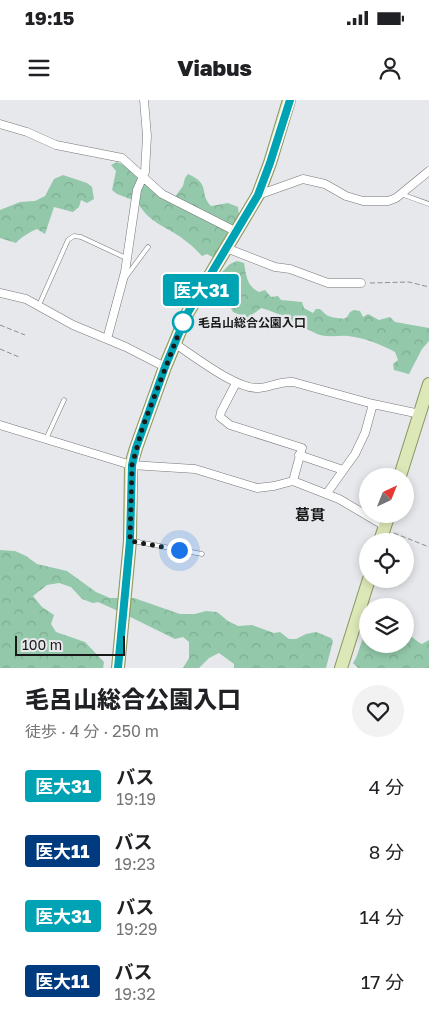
<!DOCTYPE html>
<html lang="ja">
<meta charset="utf-8">
<style>
:root{--surface:#fff;--page:#f2f2f2;--text:#202124;--muted:#757577}
body{margin:0;font-family:"Golos Text","Noto Sans JP",sans-serif;background:var(--page);color:var(--text);height:100vh;display:flex;flex-direction:column;font-size:19px;white-space:nowrap}
*{box-sizing:border-box;margin:0}
p{font-size:16px;color:var(--muted)}
.icon{flex:none;width:28px;height:28px;fill:none;stroke:currentColor;stroke-width:2;stroke-linecap:round;stroke-linejoin:round}
.map{position:relative;height:568px;overflow:hidden}
.panel{display:flex;flex-direction:column;background:var(--surface);flex:1}
.panel>*{flex:none}
.badge{padding:0 10px;border-radius:4px;font-size:18px;line-height:32px}
.needle{width:32px;rotate:43deg}
.buttons{position:absolute;left:359px;top:368px;display:grid;gap:10px}
.buttons a{display:grid;place-items:center;width:55px;height:55px;border-radius:50%;background:var(--surface);box-shadow:0 2px 8px #0003;font-size:25px}
.scale{position:absolute;left:15px;bottom:12px;width:110px;box-sizing:border-box;padding-left:5px;border:2px solid #19191a;border-top:0;font-size:14px;line-height:18px;white-space:nowrap;color:#19191a;-webkit-text-stroke:4px #e6e8eb;paint-order:stroke}
.you{position:absolute;width:25px;height:25px;margin:-12px;border:4px solid #fff;border-radius:50%;background:#1a73e8;box-shadow:0 0 0 8px #1a73e833}
.map>.badge{position:absolute;translate:-50% -50%;box-shadow:0 0 0 2px #fff}
.round{display:grid;place-items:center;flex:none;width:52px;height:52px;border-radius:26px;background:var(--page)}
.overview{display:flex;align-items:center;justify-content:space-between;height:85px;padding:0 25px}
h1{font-size:24px;font-weight:800;line-height:38px}
ul{padding:0;list-style:none}
li{display:flex;align-items:center;gap:15px;height:65px;padding:0 25px}
li div{flex:1}
li b{display:block;font-size:19px}
li em{font-style:normal}
li .badge{min-width:55px;font-weight:700;text-align:center}
.status{display:flex;justify-content:space-between;align-items:center;height:35px;padding:0 25px;background:var(--surface);direction:ltr}
.status svg{height:14px;fill:currentColor}
header{display:flex;justify-content:space-between;align-items:center;height:65px;padding:0 25px;background:var(--surface);font-size:22px;font-weight:800}
.map>svg:first-child{display:block}
.forest{fill:url(#forest-crowns)}
.lines{fill:none;stroke-linecap:round;stroke-linejoin:round}
.service-casing{stroke:#767779;stroke-width:5}
.minor-casing{stroke:#767779;stroke-width:9}
.primary-casing{stroke:#8a9562;stroke-width:14}
.path{stroke:#8e8f91;stroke-width:1;stroke-dasharray:5 2.5;stroke-linecap:butt}
.service{stroke:#fff;stroke-width:4}
.minor{stroke:#fff;stroke-width:8}
.primary{stroke:#dde8b8;stroke-width:12}
.line-casing{stroke:#fff;stroke-width:11}
.line{stroke:#00a3b4;stroke-width:8}
.walk{stroke:#19191a;stroke-width:5;stroke-dasharray:0 9}
.stop-dot{fill:#fff;stroke:#00a3b4;stroke-width:2.5}
.labels{text-anchor:middle;dominant-baseline:central;stroke-width:5;stroke-linejoin:round;paint-order:stroke}
.stop-label{font-size:12px;font-weight:bold;fill:#19191a;stroke:#e6e8eb;text-anchor:start}
.quarter-label{font-size:15px;font-weight:bold;fill:#19191a;stroke:#e6e8eb}
</style>
<div class="status"><b>19:15</b><svg viewBox="0 0 49 12"><path d="M0 12V9h3v3zM5 12V6h3v6zM10 12V3h3v9zM15 12V0h3v12zM26 1h20v11H26zM47 4h2v5h-2z"/></svg></div>
<header><svg class="icon" aria-label="menu" viewBox="0 0 24 24"><path d="M4 6h16M4 12h16M4 18h16"/></svg>Viabus<svg class="icon" aria-label="person" viewBox="0 0 24 24"><circle cx="12" cy="8" r="4"/><path d="M4 21q1-7 8-7t8 7"/></svg></header>
<div class="map">
<svg width="429" height="568" viewBox="0 0 429 568">
<defs>
<pattern id="forest-crowns" width="20" height="18" patternUnits="userSpaceOnUse" patternTransform="scale(1.25)"><rect width="20" height="18" fill="#93c9aa"/><path d="M2 6a3 3 0 1 1 6 0M12 15a3 3 0 1 1 6 0" fill="none" stroke="#7eac92"/></pattern>
</defs>
<rect width="100%" height="100%" fill="#e6e8eb"/>
<path class="forest" d="M 117,62 L 128,67 L 174,98 L 183,86 L 185,78 L 188,74 C 212,85 198,92 211,106 L 228,103 L 238,107 L 239,115 L 214,158 L 207,154 L 202,156 C 197,151 193,146 187,142 C 171,128 147,123 138,102 L 117,94 L 112,90 L 116,71 L 111,65 Z
M 63,75 L 87,83 L 92,87 L 94,99 L 87,103 L 81,100 L 79,107 L 73,112 L 54,107 L 45,134 L 37,129 C 30,132 21,137 16,143 L 0,138 L 0,110 L 20,102 L 35,101 L 45,96 L 54,79 Z
M 237,161 L 244,163 C 246,175 247,187 259,192 L 265,190 L 271,197 L 278,196 L 281,200 L 302,202 L 304,208 L 313,213 L 316,209 L 320,209 C 326,215 328,217 337,218 C 345,219 346,220 350,212 L 354,210 L 360,211 L 363,217 L 368,214 L 379,220 L 390,217 L 395,222 L 429,228 L 429,241 L 422,249 L 409,274 L 394,270 L 393,264 L 398,260 L 395,252 C 380,244 365,238 348,236 C 338,235 327,238 317,234 C 298,225 281,213 261,208 L 248,218 L 233,212 L 226,198 L 213,181 L 230,164 Z
M 0,450 L 15,451 L 26,456 L 37,464 L 67,471 L 96,492 L 110,498 L 134,498 L 180,514 L 195,514 L 206,511 L 217,512 L 228,521 L 238,526 L 252,525 L 274,533 L 280,532 L 289,539 L 296,539 L 306,534 L 316,532 L 331,538 L 333,541 L 326,568 L 234,568 L 234,564 L 219,553 L 209,558 L 199,568 L 183,568 L 189,558 L 189,542 L 183,537 L 175,539 L 116,510 L 98,502 L 93,503 L 82,499 L 71,487 L 59,483 L 47,485 L 33,496 L 42,507 L 54,515 L 51,524 L 56,532 L 85,542 L 104,562 L 103,568 L 0,568 Z
M 367,527 L 368,544 L 405,544 L 405,533 C 412,535 415,541 422,544 L 429,540 L 429,568 L 358,568 L 353,563 L 356,558 Z"/>
<g class="lines">
<g class="service-casing">
<path id="service" d="M 401,94 L 429,104
M 125,178 L 148,147
M 39,205 L 68,140 L 74,136 L 81,137 L 126,158
M 46,339 L 64,300
M 133,441 L 202,454"/>
</g>
<g class="minor-casing">
<path id="minor" d="M 0,24 L 27,32 L 56,45 L 122,58 L 162,94 L 237,132
M 258,95 L 303,79 L 325,84 L 346,96 L 363,101 L 388,101 L 396,98 L 429,71
M 226,148 L 275,167 L 290,169 L 328,183 L 361,183
M 0,193 L 26,199 L 73,225 L 126,247 L 165,267
M 107,239 L 125,172 L 137,90 L 145,72 L 147,36 L 144,0
M 174,243 C 194,256 237,290 259,288 C 271,287 280,281 293,282 L 373,304 L 420,314
M 236,283 L 221,312 L 220,317 L 230,325 L 302,348 L 293,381
M 0,325 L 131,365 L 195,369 L 257,388 L 274,386 L 293,381 L 339,399 L 385,426
M 299,355 L 343,370
M 327,393 L 355,354 L 365,333 L 373,304"/>
</g>
<g class="primary-casing">
<path id="primary" d="M 400,376 L 429,284
M 380,441 L 389,414
M 118,568 L 130,441 L 131,365 L 136,348 L 165,267 L 187,214 L 258,95 L 270,63 L 289,0
M 341,568 L 369,479"/>
</g>
<path class="path" d="M 370,183 L 409,182 L 429,187
M 0,225 L 25,235
M 0,249 L 19,257
M 394,433 L 429,447"/>
<use href="#service" class="service"/>
<use href="#minor" class="minor"/>
<use href="#primary" class="primary"/>
</g>
<g class="lines">
<g class="line-casing">
<path id="line" d="M 118,568 L 130,441 L 132,365 L 136,348 L 165,267 L 187,214 L 258,95 L 270,63 L 290,0"/>
</g>
<use href="#line" class="line"/>
<path class="walk" d="M 179,450 L 130,441 L 132,365 L 143,326 L 183,222"/>
</g>
<circle class="stop-dot" cx="183" cy="222" r="10"/>
<g class="labels">
<g class="stop-label">
<text x="198" y="222">毛呂山総合公園入口</text>
</g>
<g class="quarter-label">
<text x="310" y="414">葛貫</text>
</g>
</g>
</svg>
<div class="buttons">
<a><svg class="needle" viewBox="-14 -14 28 28"><path d="M0-13l5 13h-10z" fill="#e53935"/><path d="M0 13l5-13h-10z" fill="#757577"/></svg></a>
<a><svg class="icon" aria-label="locate" viewBox="0 0 24 24"><circle cx="12" cy="12" r="6"/><path d="M12 2v4M12 18v4M2 12h4M18 12h4"/></svg></a>
<a><svg class="icon" aria-label="layers" viewBox="0 0 24 24"><path d="M12 4l9 5-9 5-9-5zM3 14l9 5 9-5"/></svg></a>
</div>
<div class="scale">100 m</div>
<div class="you" style="left:179px;top:450px"></div>
<b class="badge" style="left:201px;top:190px;background:#00a3b4;color:#fff">医大31</b>
</div>
<section class="panel">
<div class="overview"><div><h1>毛呂山総合公園入口</h1><p>徒歩 · 4 分 · 250 m</p></div><a class="round"><svg class="icon" aria-label="heart" viewBox="0 0 24 24"><path d="M12 20l-8-8c-3-5 5-10 8-4 3-6 11-1 8 4z"/></svg></a></div>
<ul>
<li><span class="badge" style="background:#00a3b4;color:#fff">医大31</span><div><b>バス</b><p>19:19</p></div><em>4 分</em></li>
<li><span class="badge" style="background:#003b80;color:#fff">医大11</span><div><b>バス</b><p>19:23</p></div><em>8 分</em></li>
<li><span class="badge" style="background:#00a3b4;color:#fff">医大31</span><div><b>バス</b><p>19:29</p></div><em>14 分</em></li>
<li><span class="badge" style="background:#003b80;color:#fff">医大11</span><div><b>バス</b><p>19:32</p></div><em>17 分</em></li>
</ul>
</section>
